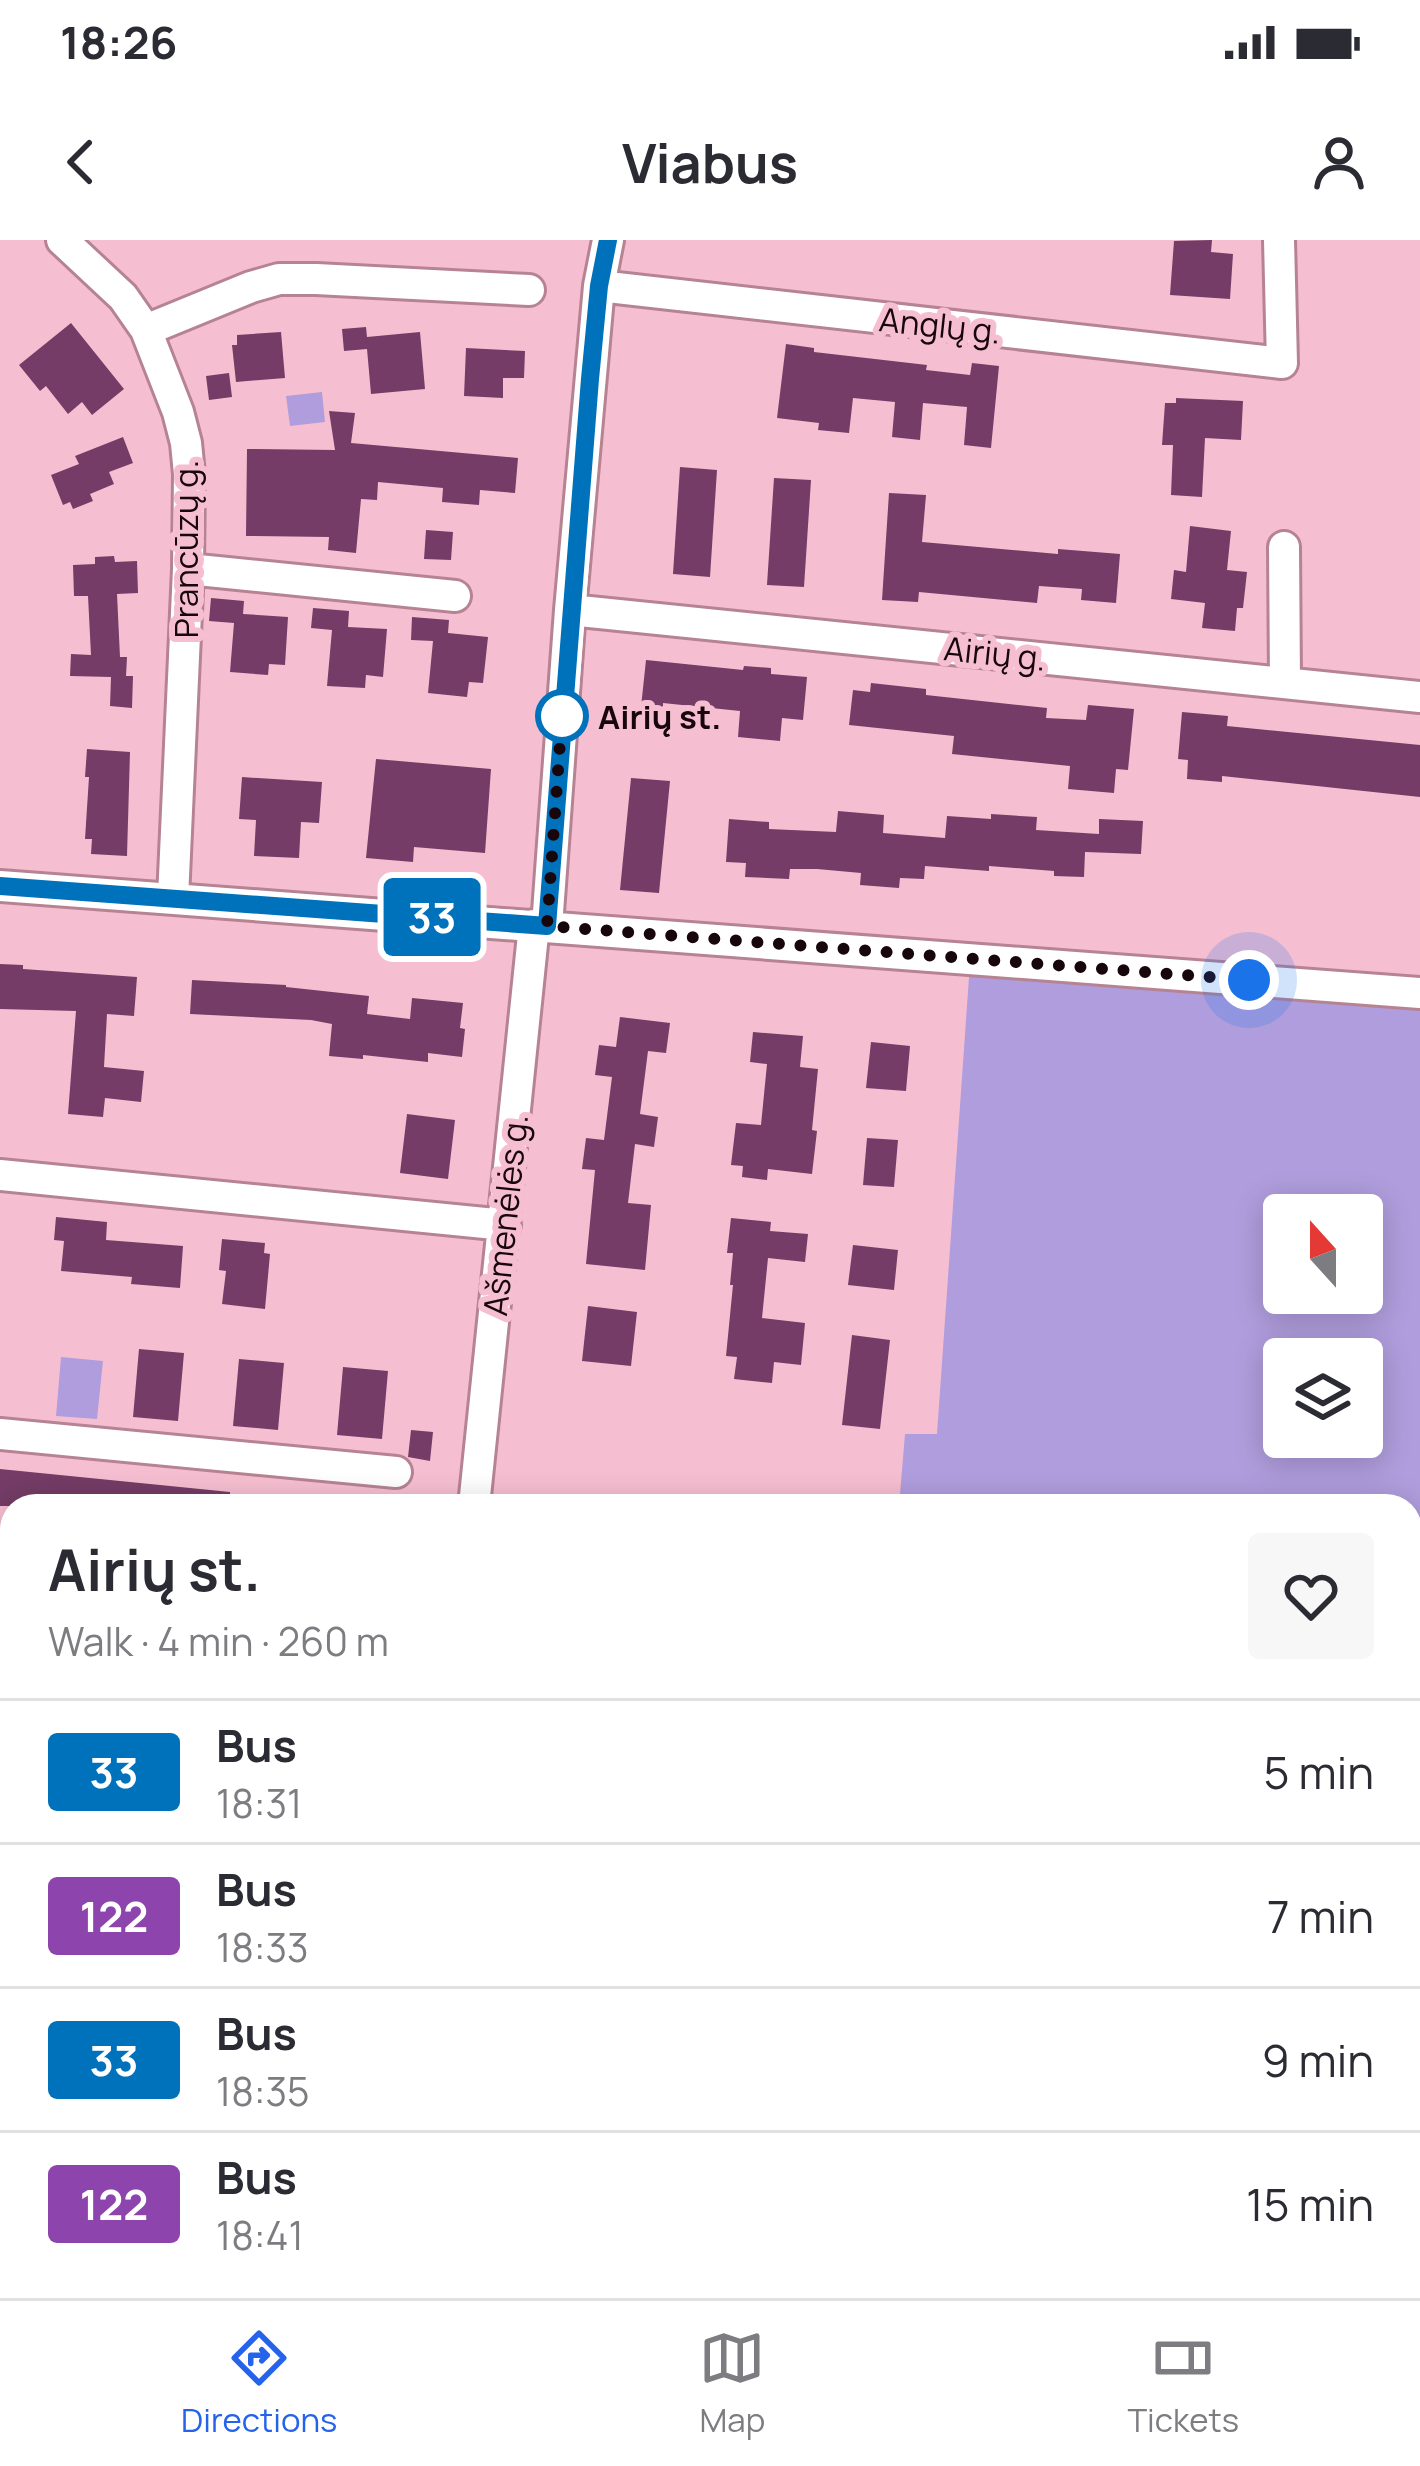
<!DOCTYPE html>
<meta charset="utf-8">
<style>
:root{--surface:#fff;--page:#f7f7f7;--text:#2b2b33;--muted:#7c7c81;--line:#e1e1e2;--accent:#2563eb}
body{margin:0;font-family:Manrope,sans-serif;background:var(--page);color:var(--text);height:100vh;display:flex;flex-direction:column;font-size:45px;white-space:nowrap}
*{box-sizing:border-box;margin:0}
p{font-size:39px;color:var(--muted)}
.icon{flex:none;width:66px;height:66px;fill:none;stroke:currentColor;stroke-width:2;stroke-linecap:round;stroke-linejoin:round}
.map{position:relative;flex:1;overflow:hidden}
.side{position:absolute;left:0px;top:1254px;width:1422px;height:804px;display:flex;flex-direction:column;background:var(--surface);border-radius:36px 36px 0 0;box-shadow:0 6px 30px #0003}
.side>*{flex:none}
.badge{padding:0 24px;border-radius:9px;font-size:42px;line-height:78px}
.needle{width:78px;rotate:339deg}
.buttons{position:absolute;left:1263px;top:954px;display:grid;gap:24px}
.buttons a{display:grid;place-items:center;width:120px;height:120px;border-radius:12px;background:var(--surface);box-shadow:0 6px 30px #0003;font-size:60px}
.you{position:absolute;width:60px;height:60px;margin:-30px;border:9px solid #fff;border-radius:50%;background:#1a73e8;box-shadow:0 0 0 18px #1a73e833}
.map>.badge{position:absolute;translate:-50% -50%;box-shadow:0 0 0 6px #fff}
.round{display:grid;place-items:center;flex:none;width:126px;height:126px;border-radius:12px;background:var(--page)}
.overview{display:flex;align-items:center;justify-content:space-between;height:204px;padding:0 48px}
h1{font-size:57px;font-weight:700;line-height:90px}
ul{padding:0;list-style:none}
li{display:flex;align-items:center;gap:36px;height:144px;padding:0 48px;border-top:3px solid var(--line)}
li div{flex:1}
li b{display:block;font-size:45px}
li em{font-style:normal}
li .badge{min-width:132px;font-weight:700;text-align:center}
.status{display:flex;justify-content:space-between;align-items:center;height:84px;padding:0 60px;background:var(--surface);direction:ltr}
.status svg{height:33px;fill:currentColor}
header{display:flex;justify-content:space-between;align-items:center;height:156px;padding:0 48px;background:var(--surface);font-size:54px;font-weight:700}
.dock{display:flex;justify-content:space-around;align-items:center;height:168px;border-top:3px solid var(--line);background:var(--surface);font-size:33px;color:var(--muted)}
.dock a{display:grid;justify-items:center;gap:6px}
.dock .on{color:var(--accent)}
.map>svg:first-child{display:block}
.green{fill:#b09ddd;fill-rule:evenodd}
.building{fill:#743c66}
.lines{fill:none;stroke-linecap:round;stroke-linejoin:round}
.minor-casing{stroke:#b68393;stroke-width:36}
.minor{stroke:#fff;stroke-width:30}
.line-casing{stroke:#fff;stroke-width:27}
.line{stroke:#0072bc;stroke-width:18}
.walk{stroke:#18060d;stroke-width:12;stroke-dasharray:0 21.6}
.stop-dot{fill:#fff;stroke:#0072bc;stroke-width:6}
.labels{text-anchor:middle;dominant-baseline:central;stroke-width:12;stroke-linejoin:round;paint-order:stroke}
.street-label{font-size:33px;fill:#18060d;stroke:#f6bfd1}
.stop-label{font-size:33px;font-weight:bold;fill:#18060d;stroke:#f6bfd1;text-anchor:start}
</style>
<div class="status"><b>18:26</b><svg viewBox="0 0 49 12"><path d="M0 12V9h3v3zM5 12V6h3v6zM10 12V3h3v9zM15 12V0h3v12zM26 1h20v11H26zM47 4h2v5h-2z"/></svg></div>
<header><svg class="icon" aria-label="back" viewBox="0 0 24 24"><path d="M15 5l-7 7 7 7"/></svg>Viabus<svg class="icon" aria-label="person" viewBox="0 0 24 24"><circle cx="12" cy="8" r="4"/><path d="M4 21q1-7 8-7t8 7"/></svg></header>
<div class="map">
<svg width="1420" height="2058" viewBox="0 0 1420 2058">
<rect width="100%" height="100%" fill="#f6bfd1"/>
<path class="green" d="M 322,152 L 325,182 L 290,186 L 286,156 Z
M 970,723 L 1420,760 L 1420,1783 L 1410,1782 L 1410,1266 L 899,1266 L 905,1194 L 937,1194 ZM 1284,975 L 1362,975 L 1362,1053 L 1284,1053 ZM 1284,1119 L 1362,1119 L 1362,1197 L 1284,1197 Z
M 61,1117 L 103,1121 L 97,1179 L 56,1176 Z
M 0,1885 L 12,1886 L 12,2046 L 1373,2046 L 1372,2058 L 0,2058 Z"/>
<path class="building" d="M 1212,0 L 1211,12 L 1233,14 L 1230,59 L 1170,55 L 1174,1 Z
M 71,83 L 124,149 L 92,175 L 82,162 L 68,174 L 46,146 L 40,151 L 19,125 Z
M 366,87 L 367,97 L 420,92 L 425,149 L 371,154 L 367,109 L 344,111 L 342,89 Z
M 281,92 L 285,138 L 236,142 L 232,105 L 237,105 L 237,95 Z
M 786,104 L 814,108 L 814,112 L 927,125 L 926,130 L 970,135 L 972,123 L 999,126 L 991,208 L 964,205 L 967,167 L 923,163 L 920,200 L 892,197 L 895,162 L 853,158 L 849,193 L 818,190 L 819,183 L 777,178 Z
M 466,108 L 525,111 L 524,138 L 503,138 L 503,158 L 464,156 Z
M 229,133 L 232,157 L 209,160 L 206,136 Z
M 1176,158 L 1243,161 L 1241,200 L 1205,198 L 1202,257 L 1171,255 L 1173,205 L 1162,205 L 1165,163 L 1176,163 Z
M 329,171 L 355,173 L 351,203 L 518,218 L 515,253 L 480,250 L 479,265 L 442,262 L 443,248 L 378,242 L 377,260 L 361,259 L 356,313 L 328,310 L 329,297 L 246,296 L 247,209 L 335,210 Z
M 123,197 L 133,223 L 109,232 L 114,244 L 90,254 L 93,261 L 73,269 L 70,262 L 63,265 L 51,235 L 79,224 L 75,216 Z
M 680,227 L 717,230 L 710,337 L 673,334 Z
M 774,238 L 811,240 L 804,347 L 767,345 Z
M 889,253 L 926,255 L 922,302 L 1058,314 L 1058,309 L 1120,314 L 1116,363 L 1081,360 L 1082,349 L 1039,346 L 1037,363 L 919,352 L 918,362 L 882,360 Z
M 1190,286 L 1231,291 L 1227,330 L 1247,332 L 1243,368 L 1237,368 L 1235,391 L 1202,388 L 1205,363 L 1171,359 L 1174,330 L 1186,332 Z
M 426,290 L 453,292 L 451,320 L 424,319 Z
M 114,316 L 115,322 L 137,321 L 138,353 L 117,354 L 120,417 L 127,417 L 126,436 L 133,436 L 132,468 L 110,466 L 111,437 L 70,436 L 71,414 L 91,415 L 88,356 L 74,356 L 73,325 L 95,324 L 95,317 Z
M 211,358 L 244,361 L 243,374 L 288,377 L 285,425 L 269,424 L 268,435 L 230,432 L 234,383 L 209,381 Z
M 313,368 L 349,371 L 348,387 L 387,389 L 383,437 L 366,435 L 365,448 L 327,446 L 332,390 L 311,388 Z
M 412,377 L 449,380 L 448,393 L 488,397 L 483,443 L 469,442 L 467,457 L 428,453 L 433,401 L 411,400 Z
M 646,420 L 743,430 L 744,426 L 771,428 L 771,434 L 807,437 L 803,480 L 782,478 L 780,501 L 738,497 L 740,471 L 663,463 L 663,469 L 641,467 Z
M 871,443 L 926,449 L 926,455 L 1047,468 L 1046,478 L 1086,480 L 1088,465 L 1134,469 L 1128,530 L 1116,529 L 1114,553 L 1068,549 L 1070,526 L 952,514 L 954,496 L 849,485 L 853,450 L 870,452 Z
M 1182,472 L 1228,476 L 1227,486 L 1420,505 L 1420,557 L 1222,536 L 1222,542 L 1187,539 L 1188,520 L 1178,519 Z
M 87,509 L 130,512 L 127,616 L 91,614 L 92,599 L 85,599 L 89,537 L 85,537 Z
M 376,519 L 491,529 L 485,613 L 414,607 L 413,622 L 366,618 Z
M 242,537 L 322,542 L 319,583 L 301,582 L 299,618 L 254,616 L 256,580 L 239,579 Z
M 631,538 L 670,541 L 659,653 L 620,650 Z
M 838,571 L 884,575 L 883,593 L 945,598 L 947,576 L 991,579 L 991,574 L 1037,577 L 1036,590 L 1099,594 L 1099,579 L 1143,581 L 1141,614 L 1085,612 L 1084,637 L 1054,636 L 1054,631 L 989,626 L 989,631 L 925,626 L 924,639 L 900,638 L 899,648 L 860,645 L 861,633 L 817,629 L 790,629 L 789,639 L 745,637 L 746,623 L 726,622 L 729,579 L 769,582 L 769,589 L 836,592 Z
M 0,724 L 23,725 L 23,729 L 137,737 L 134,776 L 107,774 L 104,827 L 144,831 L 141,862 L 105,858 L 103,877 L 68,874 L 76,771 L 0,769 Z
M 192,740 L 286,745 L 286,747 L 369,756 L 367,774 L 410,779 L 412,758 L 463,763 L 460,788 L 465,789 L 462,817 L 428,813 L 428,822 L 363,815 L 363,819 L 329,816 L 332,784 L 311,780 L 190,774 Z
M 620,777 L 670,783 L 666,813 L 648,811 L 640,874 L 658,877 L 654,907 L 635,904 L 628,963 L 651,965 L 645,1030 L 586,1024 L 595,930 L 582,929 L 586,898 L 604,900 L 612,837 L 595,835 L 599,805 L 616,807 Z
M 753,792 L 803,796 L 800,827 L 818,829 L 812,890 L 817,891 L 812,934 L 768,929 L 767,940 L 742,937 L 743,926 L 731,925 L 736,883 L 761,885 L 767,824 L 750,822 Z
M 871,802 L 910,806 L 906,851 L 866,848 Z
M 407,874 L 455,880 L 448,939 L 400,933 Z
M 867,898 L 898,900 L 894,947 L 863,945 Z
M 56,977 L 107,982 L 106,1000 L 183,1006 L 180,1048 L 131,1044 L 132,1037 L 61,1031 L 64,1001 L 54,1000 Z
M 731,978 L 771,982 L 770,991 L 808,994 L 805,1022 L 768,1018 L 762,1078 L 805,1083 L 801,1125 L 774,1122 L 772,1143 L 734,1139 L 737,1117 L 726,1116 L 733,1045 L 730,1045 L 733,1013 L 727,1013 Z
M 222,999 L 265,1003 L 264,1013 L 270,1014 L 265,1069 L 222,1064 L 226,1031 L 219,1030 Z
M 853,1005 L 898,1010 L 894,1050 L 848,1045 Z
M 588,1066 L 637,1072 L 631,1126 L 582,1121 Z
M 852,1095 L 890,1100 L 880,1189 L 842,1185 Z
M 139,1109 L 184,1113 L 178,1181 L 133,1177 Z
M 239,1119 L 284,1123 L 278,1190 L 233,1186 Z
M 343,1127 L 388,1131 L 382,1199 L 337,1195 Z
M 411,1190 L 433,1192 L 430,1221 L 408,1217 Z
M 0,1229 L 230,1252 L 230,1266 L 0,1266 Z"/>
<g class="lines">
<g class="minor-casing">
<path id="minor" d="M 62,0 L 123,57 L 146,90 L 178,172 L 186,203 L 189,234 L 188,329 L 173,658
M 599,46 L 1282,123 L 1279,0
M 146,90 L 251,47 L 279,39 L 316,39 L 529,50
M 1284,307 L 1285,442
M 188,329 L 455,356
M 570,370 L 1420,457
M 0,646 L 1420,753
M 547,686 L 570,370 L 599,46 L 608,0
M 0,935 L 505,985
M 0,1194 L 396,1232
M 474,1266 L 534,685
M 0,1471 L 12,1472
M 0,1740 L 12,1741"/>
</g>
<use href="#minor" class="minor"/>
</g>
<g class="lines">
<g class="line-casing">
<path id="line" d="M 0,646 L 547,686 L 590,139 L 599,46 L 608,0"/>
</g>
<use href="#line" class="line"/>
<path class="walk" d="M 562,476 L 563,460 L 547,686 L 1249,740"/>
</g>
<circle class="stop-dot" cx="562" cy="476" r="24"/>
<g class="labels">
<g class="street-label">
<text transform="translate(940 85) rotate(6)">Anglų g.</text>
<text transform="translate(185 309) rotate(-90)">Prancūzų g.</text>
<text transform="translate(995 413) rotate(6)">Airių g.</text>
<text transform="translate(505 975) rotate(-84)">Ašmenėlės g.</text>
</g>
<g class="stop-label">
<text x="598" y="476">Airių st.</text>
</g>
</g>
</svg>
<div class="buttons">
<a><svg class="needle" viewBox="-14 -14 28 28"><path d="M0-13l5 13h-10z" fill="#e53935"/><path d="M0 13l5-13h-10z" fill="#7c7c81"/></svg></a>
<a><svg class="icon" aria-label="layers" viewBox="0 0 24 24"><path d="M12 4l9 5-9 5-9-5zM3 14l9 5 9-5"/></svg></a>
</div>
<div class="you" style="left:1249px;top:740px"></div>
<b class="badge" style="left:432px;top:677px;background:#0072bc;color:#fff">33</b>
<section class="side">
<div class="overview"><div><h1>Airių st.</h1><p>Walk · 4 min · 260 m</p></div><a class="round"><svg class="icon" aria-label="heart" viewBox="0 0 24 24"><path d="M12 20l-8-8c-3-5 5-10 8-4 3-6 11-1 8 4z"/></svg></a></div>
<ul>
<li><span class="badge" style="background:#0072bc;color:#fff">33</span><div><b>Bus</b><p>18:31</p></div><em>5 min</em></li>
<li><span class="badge" style="background:#8e44ad;color:#fff">122</span><div><b>Bus</b><p>18:33</p></div><em>7 min</em></li>
<li><span class="badge" style="background:#0072bc;color:#fff">33</span><div><b>Bus</b><p>18:35</p></div><em>9 min</em></li>
<li><span class="badge" style="background:#8e44ad;color:#fff">122</span><div><b>Bus</b><p>18:41</p></div><em>15 min</em></li>
</ul>
</section>
</div>
<nav class="dock">
<a class="on"><svg class="icon" aria-label="directions" viewBox="0 0 24 24"><path d="M12 3l9 9-9 9-9-9zM9 14v-3h6M13 9l2 2-2 2"/></svg>Directions</a>
<a><svg class="icon" aria-label="map" viewBox="0 0 24 24"><path d="M3 6l6-2 6 2 6-2v14l-6 2-6-2-6 2zM9 4v14M15 6v14"/></svg>Map</a>
<a><svg class="icon" aria-label="tickets" viewBox="0 0 24 24"><path d="M3 7h18v10H3zM15 7v10"/></svg>Tickets</a>
</nav>
